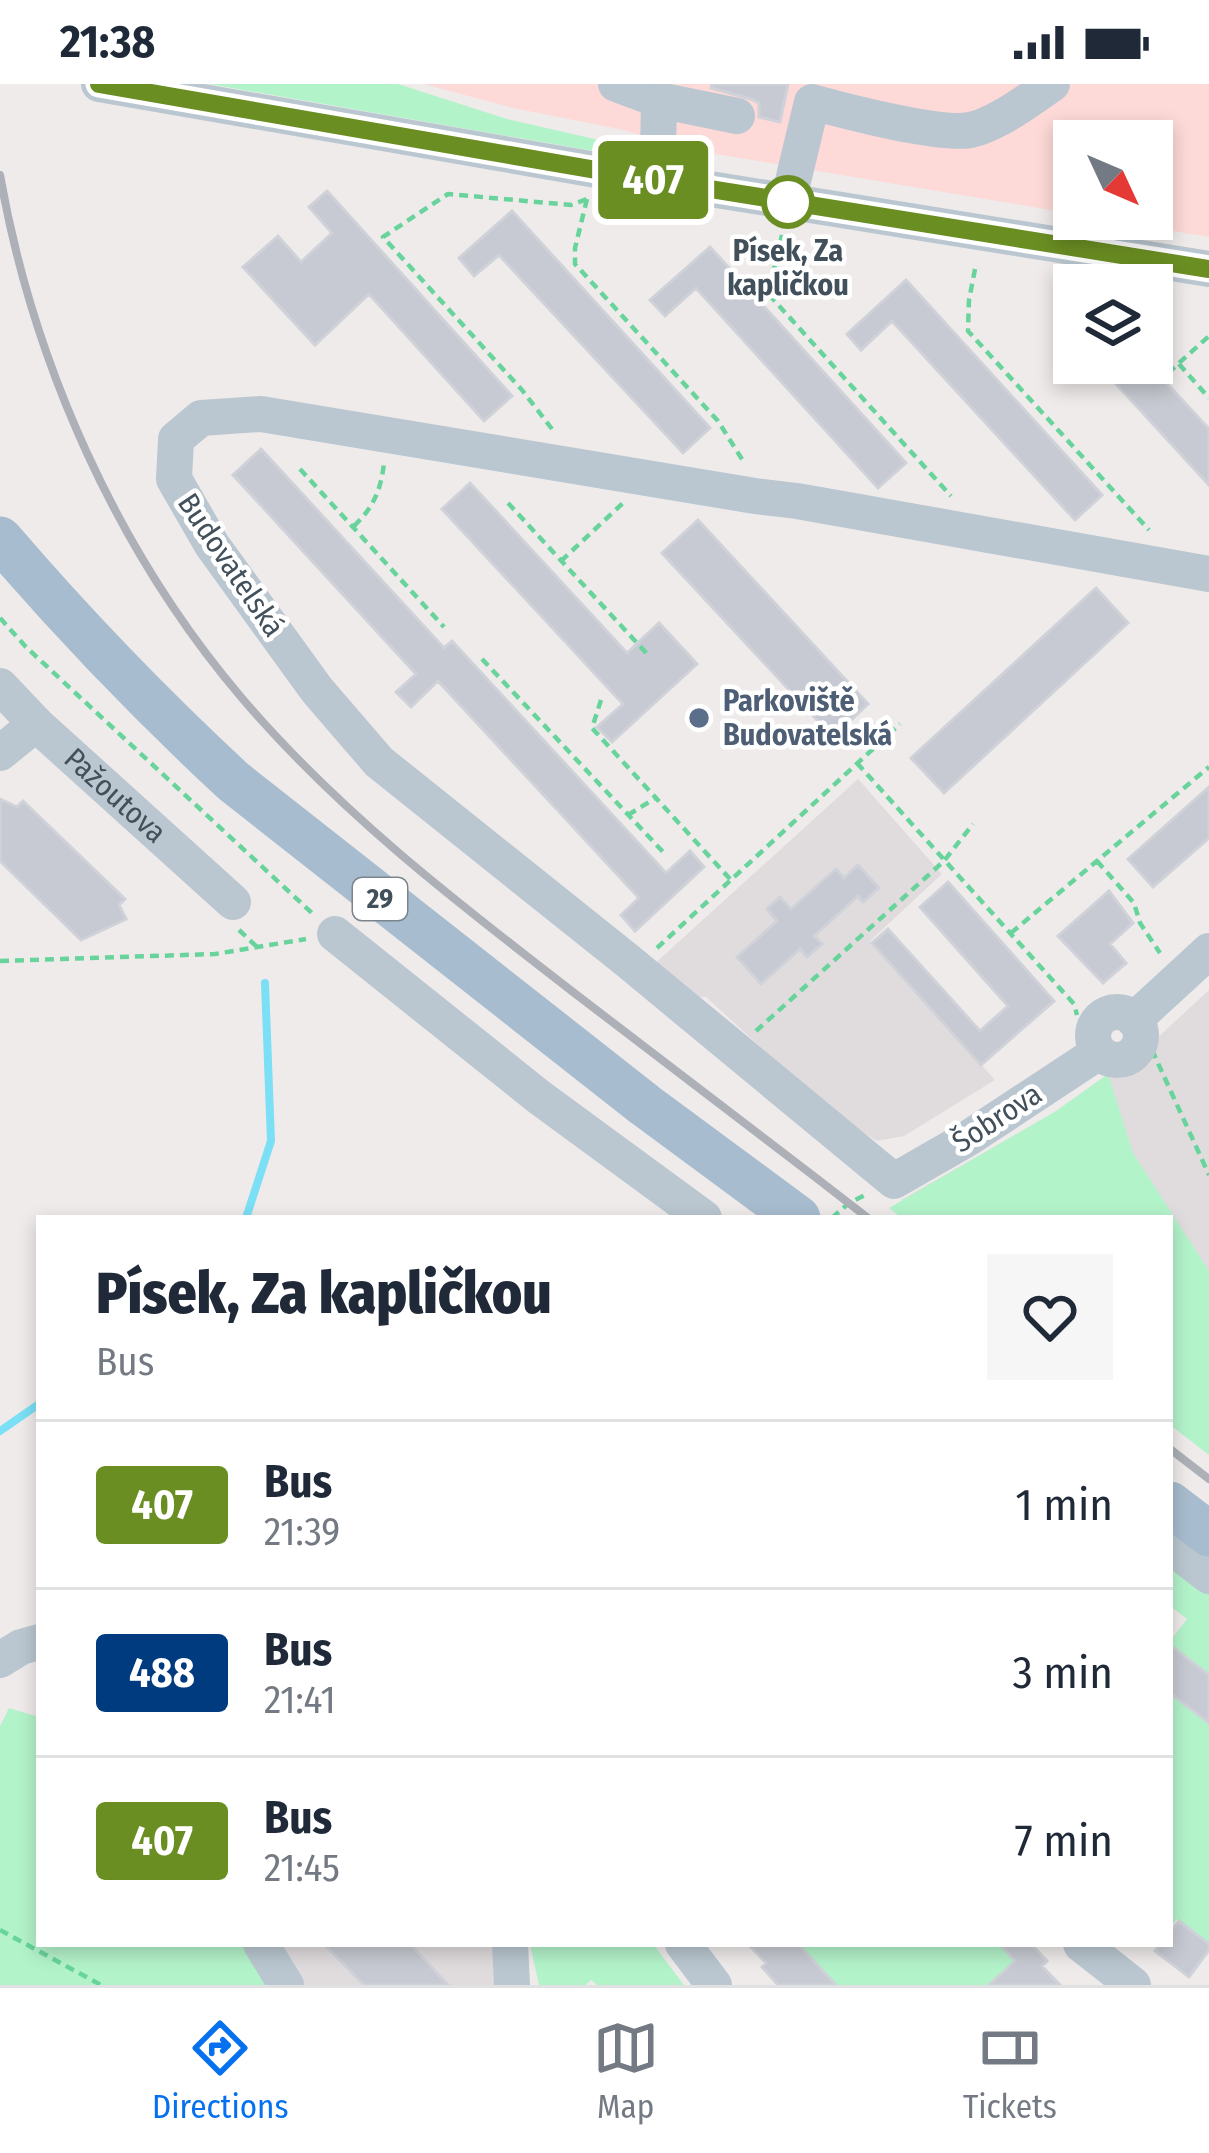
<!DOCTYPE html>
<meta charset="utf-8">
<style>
:root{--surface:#fff;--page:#f6f6f7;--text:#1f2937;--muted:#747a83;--line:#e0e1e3;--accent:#0671ee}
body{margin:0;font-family:"Fira Sans Condensed",sans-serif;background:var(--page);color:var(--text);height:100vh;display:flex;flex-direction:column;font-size:45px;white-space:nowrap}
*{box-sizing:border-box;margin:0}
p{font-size:39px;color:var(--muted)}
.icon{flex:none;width:66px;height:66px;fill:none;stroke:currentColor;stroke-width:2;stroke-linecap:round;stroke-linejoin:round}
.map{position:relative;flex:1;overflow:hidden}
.drawer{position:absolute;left:36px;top:1131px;width:1137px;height:732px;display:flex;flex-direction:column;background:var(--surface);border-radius:0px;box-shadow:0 6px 18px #0003}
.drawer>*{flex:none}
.badge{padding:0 24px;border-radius:9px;font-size:42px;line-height:78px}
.needle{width:78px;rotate:134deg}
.buttons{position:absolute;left:1053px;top:36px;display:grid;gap:24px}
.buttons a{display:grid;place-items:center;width:120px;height:120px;border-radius:0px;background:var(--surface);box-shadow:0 6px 18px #0003;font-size:60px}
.map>.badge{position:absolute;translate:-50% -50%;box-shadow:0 0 0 6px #fff}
.round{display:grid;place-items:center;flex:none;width:126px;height:126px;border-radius:0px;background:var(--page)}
.overview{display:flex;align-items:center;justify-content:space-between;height:204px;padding:0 60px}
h1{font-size:57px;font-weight:800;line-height:90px}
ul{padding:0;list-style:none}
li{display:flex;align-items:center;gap:36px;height:168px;padding:0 60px;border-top:3px solid var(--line)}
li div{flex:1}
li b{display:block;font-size:45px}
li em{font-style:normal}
li .badge{min-width:132px;font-weight:700;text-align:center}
.status{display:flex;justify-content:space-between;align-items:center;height:84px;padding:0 60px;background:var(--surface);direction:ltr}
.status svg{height:33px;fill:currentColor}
.tabs{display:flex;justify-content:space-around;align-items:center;height:168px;border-top:3px solid var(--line);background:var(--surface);font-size:33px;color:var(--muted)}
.tabs a{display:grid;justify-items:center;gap:6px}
.tabs .on{color:var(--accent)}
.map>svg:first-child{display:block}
.education{fill:#e0dcdd}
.medical{fill:#fdd9d7}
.green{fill:#b3f3ca}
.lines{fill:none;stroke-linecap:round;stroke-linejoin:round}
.stream{stroke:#7bdff5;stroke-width:8}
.building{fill:#c7cad2;stroke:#cfd2d8;stroke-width:3}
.path{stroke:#68d49c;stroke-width:4.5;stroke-dasharray:9 6;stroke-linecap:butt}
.minor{stroke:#bac7d0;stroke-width:36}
.major{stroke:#a7bcce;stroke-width:45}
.rail{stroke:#adb1b7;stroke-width:8}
.line-casing{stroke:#fff;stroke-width:27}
.line{stroke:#6b8e23;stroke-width:18}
.stop-dot{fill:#fff;stroke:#6b8e23;stroke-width:6}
.service-dot{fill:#5c6f8a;stroke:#fff;stroke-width:4.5}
.labels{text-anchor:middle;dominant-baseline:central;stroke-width:9;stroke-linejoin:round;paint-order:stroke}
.shield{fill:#fff;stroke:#7b848c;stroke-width:3}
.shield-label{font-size:27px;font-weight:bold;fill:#42505b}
.stop-label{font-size:30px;font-weight:bold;fill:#42505b;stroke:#fff}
.street-label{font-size:30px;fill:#42505b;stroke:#fff}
.service-label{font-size:30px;font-weight:bold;fill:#4e5e75;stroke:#fff;text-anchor:start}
</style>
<div class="status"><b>21:38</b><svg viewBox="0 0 49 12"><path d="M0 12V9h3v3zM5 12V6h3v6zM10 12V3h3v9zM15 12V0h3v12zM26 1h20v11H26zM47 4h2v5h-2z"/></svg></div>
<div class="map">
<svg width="1209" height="1901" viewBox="0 0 1209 1901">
<rect width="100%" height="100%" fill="#efebeb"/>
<path class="education" d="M 858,695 L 942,790 L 870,857 L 995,996 L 904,1052 L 877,1057 L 838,1034 L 706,913 L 687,913 L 651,883 Z
M 1209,906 L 1209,1369 L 1170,1134 L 901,1116 L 1057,1027 L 1156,955 Z
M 261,1860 L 510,1860 L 512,1901 L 286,1901 Z"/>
<path class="medical" d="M 424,0 L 1209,0 L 1209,153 L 1102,135 L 1152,135 L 1152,57 L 1074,57 L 1074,130 L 686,65 L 624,46 L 513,24 Z"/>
<path class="green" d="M 209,0 L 398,0 L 507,35 L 612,59 L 636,59 L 639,69 L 634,74 Z
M 1108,990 L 1133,1069 L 1209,1187 L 1209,1371 L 1170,1341 L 1170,1134 L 902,1134 L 889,1124 L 1056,1027 Z
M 1170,1473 L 1209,1503 L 1209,1591 L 1197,1582 L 1209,1633 L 1209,1860 L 1177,1835 L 1170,1843 L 1170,1557 L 1187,1535 L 1170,1522 Z
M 9,1624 L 39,1633 L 39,1860 L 261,1860 L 286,1901 L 0,1901 L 0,1642 Z
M 530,1860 L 653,1860 L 684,1901 L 597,1901 L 591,1896 L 586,1901 L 539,1901 Z
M 798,1860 L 1000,1860 L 1015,1877 L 989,1901 L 830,1901 L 832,1898 Z"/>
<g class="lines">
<path class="stream" d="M 246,1134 L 271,1057 L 265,899
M 0,1347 L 39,1320"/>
</g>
<path class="building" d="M 712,0 L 788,0 L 780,38 L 759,33 L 759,19 L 751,15 L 711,4 Z
M 327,107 L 512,312 L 484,337 L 369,210 L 315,261 L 243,183 L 278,152 L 301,178 L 332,149 L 309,123 Z
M 512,127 L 710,344 L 683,369 L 499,171 L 474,192 L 459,174 Z
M 710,163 L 906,379 L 878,404 L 696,204 L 665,232 L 650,216 Z
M 906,196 L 1102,411 L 1075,436 L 892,237 L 861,266 L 847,250 Z
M 1097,279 L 1148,279 L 1209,345 L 1209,401 Z
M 261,365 L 444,564 L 452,557 L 666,789 L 690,767 L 704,783 L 635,847 L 621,831 L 639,814 L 438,597 L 411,623 L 396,608 L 416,590 L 233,391 Z
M 470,399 L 627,569 L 659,539 L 697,580 L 612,658 L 597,643 L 623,620 L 442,425 Z
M 698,436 L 868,620 L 833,653 L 662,469 Z
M 1096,504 L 1128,539 L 944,709 L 911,674 Z
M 1209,703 L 1209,754 L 1153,803 L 1128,775 Z
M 0,715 L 17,723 L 23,717 L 125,815 L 119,821 L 126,835 L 81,856 L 0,777 Z
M 858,781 L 879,804 L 863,818 L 858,812 L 814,852 L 822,860 L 807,873 L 800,865 L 761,900 L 737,873 L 777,837 L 767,825 L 780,813 L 791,825 L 836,785 L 844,794 Z
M 948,798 L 1054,917 L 981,981 L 872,859 L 888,845 L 980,947 L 1008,922 L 920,823 Z
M 1109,807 L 1133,839 L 1110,860 L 1126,879 L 1103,899 L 1058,852 Z
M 1170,1561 L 1209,1591 L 1209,1639 L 1170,1609 Z
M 1179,1837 L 1209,1860 L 1209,1866 L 1189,1893 L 1155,1867 L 1161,1860 L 1170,1860 L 1170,1848 Z
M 324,1860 L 410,1860 L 448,1901 L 364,1901 Z
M 748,1860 L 798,1860 L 836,1901 L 778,1901 L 762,1883 L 766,1879 Z
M 1000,1860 L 1031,1860 L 1047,1877 L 1042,1882 L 1060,1901 L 989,1901 L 1015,1877 Z"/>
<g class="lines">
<path class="path" d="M 587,115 L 575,164 L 575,180 L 718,337 L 745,380
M 782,151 L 770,203 L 772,214 L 951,412
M 975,185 L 969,216 L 968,247 L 1149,446
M 1179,280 L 1209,314
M 1168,289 L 1209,252
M 552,345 L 522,306 L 383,153 L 448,110 L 571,121 L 587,115
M 300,385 L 444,543
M 508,419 L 649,572
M 354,442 C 373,424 381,406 384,379
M 561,477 L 623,419
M 0,534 L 26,563 L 313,830
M 482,575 L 665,770
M 601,616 L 592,644 L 730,795
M 857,679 L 1074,920 L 1077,931
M 628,731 L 654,715
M 1097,777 L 1134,819 L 1140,839 L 1160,869
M 239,846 L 257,863
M 1011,849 L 1209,683
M 657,864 L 900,640
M 0,877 L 215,870 L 306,855
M 1079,944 L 1090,926 L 1104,919
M 756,947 L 944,777 L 973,740
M 1152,966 L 1209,1091
M 832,1134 L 849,1119 L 867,1110
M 0,1846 L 101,1901"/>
<g class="minor">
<path d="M 99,0 L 654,96 L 1209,185"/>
<path d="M 616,0 L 659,16 L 737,32"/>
<path d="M 658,70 L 659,16"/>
<path d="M 788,118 L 812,18 C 845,27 940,52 970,46 C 995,41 1031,15 1052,0"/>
<path id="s1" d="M 0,602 L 36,640 L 233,818"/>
<path d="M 0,669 L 36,640"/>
<path d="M 335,850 L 539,1013 L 704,1134"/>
<circle cx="1117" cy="952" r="24"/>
<path d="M 1134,936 L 1209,867"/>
<path d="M 1099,968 L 967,1055 L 894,1097 L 628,877 L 379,678 L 317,606 L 212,461 L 174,395 L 176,355 L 201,334 L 261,330 L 755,412 L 797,417 L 1209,490"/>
<path d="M 1170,1462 L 1209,1492"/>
<path d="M 0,1576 L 21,1563 L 39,1558"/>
<path d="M 261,1860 L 286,1901"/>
<path d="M 510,1860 L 512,1901"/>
<path d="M 683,1860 L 714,1901"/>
<path d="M 1081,1860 L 1133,1901"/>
</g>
<path class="major" d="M 0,455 C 73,540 151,621 233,697 L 645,1021 L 798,1134
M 1170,1420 L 1209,1450"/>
<path class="rail" d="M 0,91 C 33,279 117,467 241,613 C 337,726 455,817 573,908 C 671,983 770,1058 868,1134
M 1170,1365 L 1209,1395"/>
</g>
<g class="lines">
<g class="line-casing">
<path id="line" d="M 99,0 L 654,96 L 1209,185"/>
</g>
<use href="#line" class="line"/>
</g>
<circle class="stop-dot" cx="788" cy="118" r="24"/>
<circle class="service-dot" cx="699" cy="634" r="12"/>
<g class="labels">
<rect class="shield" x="353" y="794" width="54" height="42" rx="9"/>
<g class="shield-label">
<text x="380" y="815">29</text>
</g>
<g class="stop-label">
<text x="788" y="167">Písek, Za<tspan x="788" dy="34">kapličkou</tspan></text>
</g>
<g class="street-label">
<text transform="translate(231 481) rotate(56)">Budovatelská</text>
<text stroke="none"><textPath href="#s1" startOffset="159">Pažoutova</textPath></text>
<text transform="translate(997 1034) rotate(-33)">Šobrova</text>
</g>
<g class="service-label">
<text x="723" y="617">Parkoviště<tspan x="723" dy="34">Budovatelská</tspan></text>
</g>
</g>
</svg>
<div class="buttons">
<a><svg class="needle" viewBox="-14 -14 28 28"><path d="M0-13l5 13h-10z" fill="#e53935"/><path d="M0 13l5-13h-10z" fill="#747a83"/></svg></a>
<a><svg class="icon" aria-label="layers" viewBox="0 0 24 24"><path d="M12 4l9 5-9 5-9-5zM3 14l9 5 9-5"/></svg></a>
</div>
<b class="badge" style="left:653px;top:96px;background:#6b8e23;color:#fff">407</b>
<section class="drawer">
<div class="overview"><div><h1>Písek, Za kapličkou</h1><p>Bus</p></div><a class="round"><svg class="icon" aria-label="heart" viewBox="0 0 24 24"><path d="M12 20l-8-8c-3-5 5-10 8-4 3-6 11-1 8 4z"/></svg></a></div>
<ul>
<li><span class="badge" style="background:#6b8e23;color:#fff">407</span><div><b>Bus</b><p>21:39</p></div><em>1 min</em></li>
<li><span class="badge" style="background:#003b80;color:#fff">488</span><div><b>Bus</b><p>21:41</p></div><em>3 min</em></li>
<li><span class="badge" style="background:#6b8e23;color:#fff">407</span><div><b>Bus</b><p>21:45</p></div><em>7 min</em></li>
</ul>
</section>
</div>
<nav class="tabs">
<a class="on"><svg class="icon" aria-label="directions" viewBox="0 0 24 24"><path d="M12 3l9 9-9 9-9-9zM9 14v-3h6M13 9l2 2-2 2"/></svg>Directions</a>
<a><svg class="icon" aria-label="map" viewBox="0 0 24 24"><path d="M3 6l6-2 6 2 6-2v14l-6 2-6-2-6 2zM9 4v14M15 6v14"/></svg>Map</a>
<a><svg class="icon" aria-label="tickets" viewBox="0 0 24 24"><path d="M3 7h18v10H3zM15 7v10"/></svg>Tickets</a>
</nav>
